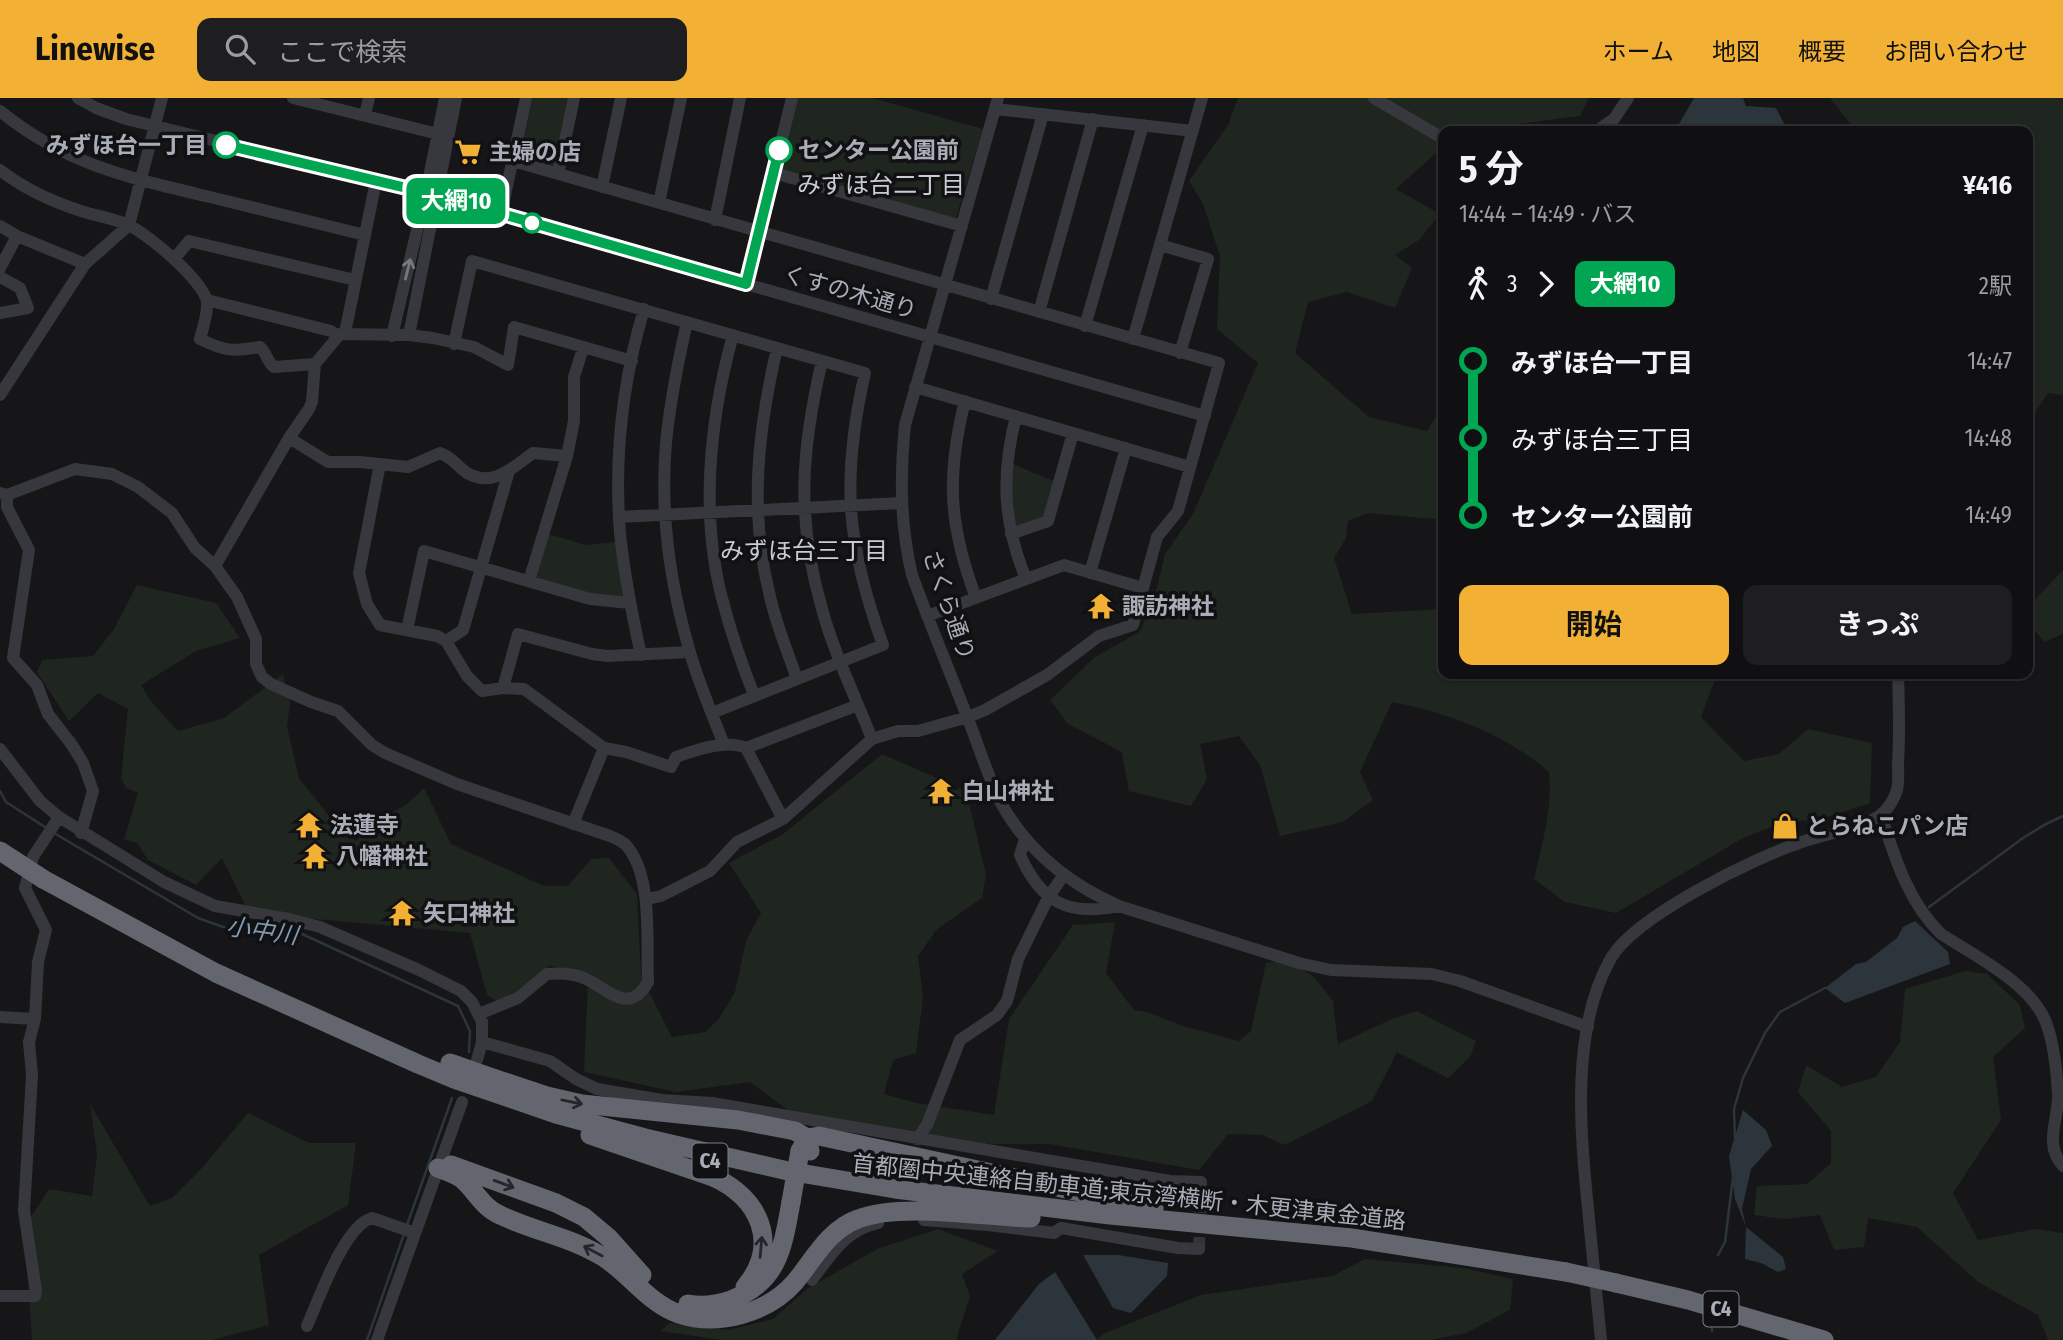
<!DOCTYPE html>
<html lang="ja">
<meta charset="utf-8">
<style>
:root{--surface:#101012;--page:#1e1e20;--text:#f1f3f6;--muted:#9c9d9f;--line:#303032;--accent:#f2b134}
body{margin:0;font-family:"Fira Sans Condensed","Noto Sans JP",sans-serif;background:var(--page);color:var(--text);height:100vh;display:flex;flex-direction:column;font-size:26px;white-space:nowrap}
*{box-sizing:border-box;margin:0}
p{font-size:23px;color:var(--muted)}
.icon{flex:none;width:38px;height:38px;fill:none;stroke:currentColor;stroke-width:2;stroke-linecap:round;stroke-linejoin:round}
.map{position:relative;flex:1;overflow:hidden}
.sheet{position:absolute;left:1438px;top:28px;width:595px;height:553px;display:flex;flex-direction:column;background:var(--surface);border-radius:14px;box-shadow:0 2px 5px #0004,0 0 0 2px var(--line)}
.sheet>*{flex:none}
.badge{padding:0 14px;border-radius:10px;font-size:24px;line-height:46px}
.map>.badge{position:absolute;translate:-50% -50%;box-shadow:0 0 0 4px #fff}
.legs{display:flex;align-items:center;gap:10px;height:77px;padding:0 21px;font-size:23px}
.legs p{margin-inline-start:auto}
.head{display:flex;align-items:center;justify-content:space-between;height:119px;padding:0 21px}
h1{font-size:38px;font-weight:700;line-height:52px}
.cta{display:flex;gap:14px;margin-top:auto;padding:14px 21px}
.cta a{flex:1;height:80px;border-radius:14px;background:var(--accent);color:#111;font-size:28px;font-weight:700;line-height:80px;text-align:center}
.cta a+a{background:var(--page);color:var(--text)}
ul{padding:0 21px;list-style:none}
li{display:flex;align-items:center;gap:24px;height:77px;font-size:26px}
li i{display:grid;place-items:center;width:10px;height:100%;margin:0 9px;background:currentColor}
li i::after{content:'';width:18px;height:18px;margin:-9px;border:5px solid;border-radius:50%;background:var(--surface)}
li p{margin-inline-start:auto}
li:first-child i{background:linear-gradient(#0000 50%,currentColor 0)}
li:last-child i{background:linear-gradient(currentColor 50%,#0000 0)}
header{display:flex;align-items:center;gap:42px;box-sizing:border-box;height:98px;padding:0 35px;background:var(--accent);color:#111}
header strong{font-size:33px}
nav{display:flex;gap:38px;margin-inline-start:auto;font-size:24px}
.search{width:490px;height:63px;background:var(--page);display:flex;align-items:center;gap:18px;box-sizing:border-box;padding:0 24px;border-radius:14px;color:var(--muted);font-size:26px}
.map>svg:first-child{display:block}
.green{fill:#1e261f}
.water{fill:#2c353c}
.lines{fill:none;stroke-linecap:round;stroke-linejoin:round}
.stream{stroke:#2c353c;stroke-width:2.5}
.minor-tunnel{stroke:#333438;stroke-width:12;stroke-dasharray:12 6;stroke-linecap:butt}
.minor{stroke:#37383d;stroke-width:12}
.highway{stroke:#63666e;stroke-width:19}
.highway-bridge{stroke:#63666e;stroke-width:19}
.oneway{stroke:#757881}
.oneway2{stroke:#26262a}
.line-1-casing{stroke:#fff;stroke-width:16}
.line-1{stroke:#00a651;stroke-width:10}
.stop-1-dot{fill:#fff;stroke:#00a651;stroke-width:3.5}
.labels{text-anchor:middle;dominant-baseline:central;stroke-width:7;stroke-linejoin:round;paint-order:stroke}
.shield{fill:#111113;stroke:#7b7e86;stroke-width:2}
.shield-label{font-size:21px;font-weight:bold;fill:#a8adb8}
.stop-label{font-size:23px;font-weight:bold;fill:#a8adb8;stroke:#111113;text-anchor:end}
.poi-label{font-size:23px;font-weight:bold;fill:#a8adb8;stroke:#111113;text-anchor:start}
.street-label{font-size:23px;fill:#a8adb8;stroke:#111113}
.neighbourhood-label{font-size:24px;fill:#c9ccd4;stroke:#111113}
.water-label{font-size:24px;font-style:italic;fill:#7f9bb3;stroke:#111113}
</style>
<header>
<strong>Linewise</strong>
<div class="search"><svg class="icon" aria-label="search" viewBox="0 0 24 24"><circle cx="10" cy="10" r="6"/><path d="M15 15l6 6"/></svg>ここで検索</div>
<nav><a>ホーム</a><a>地図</a><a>概要</a><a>お問い合わせ</a></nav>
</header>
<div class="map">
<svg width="2063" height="1242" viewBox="0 0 2063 1242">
<rect width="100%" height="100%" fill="#161618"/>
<path class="green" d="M 529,0 L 569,0 L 554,71 L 516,59 Z
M 795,0 L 872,0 L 983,31 L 955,123 L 780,74 L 778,70 Z
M 1238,0 L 1589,0 L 1580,18 L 1463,33 L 1444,33 L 1444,48 L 1396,91 L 1440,116 L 1419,142 L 1395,157 L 1412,170 L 1395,210 L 1347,194 L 1308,204 L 1295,255 L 1369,319 L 1427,333 L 1444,305 L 1444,422 L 1368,415 L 1348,423 L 1346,440 L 1334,460 L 1352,516 L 1444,511 L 1444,576 L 1717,576 L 1701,619 L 1744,663 L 1779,656 L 1808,631 L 1872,645 L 1870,705 L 1831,718 L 1776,727 L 1743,740 L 1616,815 L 1565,804 L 1534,781 C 1542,746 1553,710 1549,674 C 1505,636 1449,615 1392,604 L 1360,674 L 1373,702 L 1343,724 L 1280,738 L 1260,667 L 1239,638 L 1200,646 L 1207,681 L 1191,708 L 1129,693 L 1122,654 L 1068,626 L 1050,602 L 1095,559 L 1139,534 L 1153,506 L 1165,456 L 1193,416 L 1258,265 L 1217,231 L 1220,158 L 1203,106 L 1189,83 L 1228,27 Z
M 1830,0 L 2063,0 L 2063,297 L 2048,295 L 2028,325 L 2028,33 L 1856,33 Z
M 1010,365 L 1056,384 L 1046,420 L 1014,432 Z
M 549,436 L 585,447 L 616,444 L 623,499 L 601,499 L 536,480 Z
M 2063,472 L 2063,536 L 2044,544 L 2028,523 L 2028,509 Z
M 137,487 L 216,505 L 240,540 L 196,553 L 141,587 L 150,602 L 178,633 L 224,620 L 283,576 L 290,606 L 287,629 L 299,680 L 341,733 L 356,743 L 379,721 L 406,707 L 424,690 L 451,746 L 544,788 L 568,788 L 591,761 L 609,760 L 637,796 L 641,878 L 672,939 L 705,934 L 718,922 L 735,894 L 746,843 L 761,815 L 729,765 L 783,736 L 882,656 L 966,693 L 986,776 L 982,800 L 937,831 L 918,858 L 923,900 L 916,955 L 893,962 L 884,996 L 916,1005 L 994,1017 L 1009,921 L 1073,827 L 1115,824 L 1106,875 L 1134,912 L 1147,914 L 1183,928 L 1239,943 L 1251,933 L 1266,865 L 1289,862 L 1315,880 L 1333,903 L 1338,946 L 1392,921 L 1417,913 L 1476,943 L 1470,959 L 1448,980 L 1397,954 L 1372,1003 L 1285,1047 L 1262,1037 L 1228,1036 L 1199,1072 L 1050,1046 L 993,1046 L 800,1021 L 750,984 L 676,994 L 584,974 L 588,882 L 550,867 L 504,907 L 487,897 L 470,835 L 249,815 L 222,760 L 196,787 L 148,762 L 137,745 L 124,741 L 138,695 L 126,690 L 121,680 L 128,611 L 98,595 L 69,623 L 37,574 L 42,562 L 93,558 L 114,531 Z
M 1965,873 L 1987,876 L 2020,907 L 2025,930 L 1993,959 L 2001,1022 L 1953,1095 L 1978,1142 L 2035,1131 L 2063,1135 L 2063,1242 L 2048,1242 L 2038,1217 L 1978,1184 L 1917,1129 L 1868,1120 L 1864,1149 L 1834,1152 L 1820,1117 L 1784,1121 L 1754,1117 L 1757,1088 L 1807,1086 L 1831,1065 L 1831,1033 L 1798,994 L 1806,967 L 1842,989 L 1876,979 L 1900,944 L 1905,891 Z
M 90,1006 L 150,1108 L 172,1100 L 201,1071 L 248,1015 L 309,1045 L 356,1045 L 348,1107 L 259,1157 L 269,1227 L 212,1242 L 32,1242 L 24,1130 L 49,1091 L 92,1098 L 97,1056 Z
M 938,1131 L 998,1153 L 962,1176 L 970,1198 L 956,1242 L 722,1242 L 660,1233 L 670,1225 L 729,1232 L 773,1221 L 807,1191 L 877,1151 Z
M 1365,1161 L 1463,1170 L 1513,1181 L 1510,1212 L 1466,1235 L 1431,1242 L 1096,1242 L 1105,1235 L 1201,1197 L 1332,1178 Z"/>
<path class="water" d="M 1694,0 L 1743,0 L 1746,8 L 1776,10 L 1788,33 L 1675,33 Z
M 1915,823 L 1948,854 L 1950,866 L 1845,905 L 1825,890 L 1856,866 L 1866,864 L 1897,840 L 1903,829 Z
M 1743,1012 L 1766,1032 L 1772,1048 L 1751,1071 L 1742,1111 L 1746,1129 L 1783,1159 L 1786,1171 L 1778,1174 L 1761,1165 L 1745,1161 L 1746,1129 L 1735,1101 L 1729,1058 Z
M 1083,1157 L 1118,1157 L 1168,1165 L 1167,1178 L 1131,1215 L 1113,1210 Z
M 1055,1174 L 1097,1242 L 995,1242 L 1039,1186 Z"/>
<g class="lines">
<path class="stream" d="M 0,693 L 6,704 L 48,731
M 54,735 L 198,820 L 226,830 L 302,836 L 458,908 L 470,933 L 469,954
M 1929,809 L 2023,740 L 2044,727 L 2063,718
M 1735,1041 L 1734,1011 L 1743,980 L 1765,935 L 1780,914 L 1825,890
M 407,1127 L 452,1000
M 1718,1157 L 1725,1144 L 1733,1079
M 1712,1225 L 1712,1233
M 367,1242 L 404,1136"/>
<path class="minor-tunnel" d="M 1199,1151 L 1201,1084"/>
<path class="minor" d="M 78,0 L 96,10 L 126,21 L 426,94 L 1205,318
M 293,0 L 438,36
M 998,0 L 905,327 C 900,378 900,426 912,477 C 929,524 948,569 966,616 C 978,645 987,677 1001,705 C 1028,754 1069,786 1119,808 L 1299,865 L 1331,872 L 1432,876 L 1460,883 L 1588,929
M 1374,0 L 1444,41
M 995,11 L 1193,33
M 0,13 C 66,67 130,80 210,99 C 261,112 313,124 365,137
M 365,17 L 369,0
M 1597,33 L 1614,21 L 1628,0
M 513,63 L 1219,265 L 1178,413 L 1157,439 L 1133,527 L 1099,538 L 1047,577 L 985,612 L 968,619 L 918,633 L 898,633 L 872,641 L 783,721 L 737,744 L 710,773 L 661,798 L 647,801
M 0,72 C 23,90 53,104 81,113 C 96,118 113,120 128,127 C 147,135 204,183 207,204 C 208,216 203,229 200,241 C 224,253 233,254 260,249 C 267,255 267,264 274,269 L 315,266
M 774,75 L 962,128
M 558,76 L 574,0
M 602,89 L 621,0
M 659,105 L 681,0
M 501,116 L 526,0
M 715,122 L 740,0
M 0,128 L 17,138 L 85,166
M 1160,147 L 1208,161 L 1180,255
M 174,161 L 189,143 L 355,182
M 0,170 L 17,138
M 0,179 L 20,190 L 28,210 L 0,215
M 746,186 L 792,0
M 991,201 L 1043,16
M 207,202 L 331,233 L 337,238
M 1039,214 L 1093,21
M 687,224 C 678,264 670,304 666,345 C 660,414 670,485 689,551 C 698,584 712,615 724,647
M 1085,228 L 1143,27
M 345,235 L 376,83
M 409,237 L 456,0
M 733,237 C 709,324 699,423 725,511 C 733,541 743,569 754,597
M 392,238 L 426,94 L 445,0
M 1133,241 L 1202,0
M 454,246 L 472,163 L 865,275 C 841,380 846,445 883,547 L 712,615
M 777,250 C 758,332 749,412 769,494 C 775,524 787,552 797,581
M 822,263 C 801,353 796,421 822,511 C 834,555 855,598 872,641
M 915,289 L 1190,369
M 0,297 L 85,166 L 129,127 L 162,0
M 965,303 C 946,378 949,428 976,500
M 1016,318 C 1001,378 1003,424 1026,481
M 289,340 L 328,364 L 360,364 L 408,369 L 440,355 C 452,359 457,368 467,375 C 493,390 512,370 533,355 L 567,358
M 380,366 L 359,475 L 367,506 L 380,527 L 437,538 L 446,543 L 467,578 L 482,593 L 503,590 L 524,591 L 604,650 L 626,654 L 671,669 L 676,659 C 696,652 727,641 746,650 L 858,607
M 0,395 L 7,397 L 75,371 L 112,376 L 138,389 L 172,415 L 195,450 L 215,468 L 237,499 L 256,541 L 256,566 L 262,579 L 271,586 L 311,604 L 338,613 L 372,647 L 385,655 L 457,686 L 610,738 C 615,740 621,743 625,746 C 654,777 646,845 648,884 C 629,918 608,891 586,881 C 573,875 560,875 547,876 L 518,900 L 479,916
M 7,397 L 7,409 L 29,452 L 13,560 L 37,587 L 48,616 L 72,647 L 83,665 L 93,693 L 81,735
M 619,419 L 901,405
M 1011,436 L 1048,423 L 1073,335
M 215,468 L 289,340 L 309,311 L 312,304 L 315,266 L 340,236 L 409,237 L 433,240 L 474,249 L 508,267 L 514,229 L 632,263
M 1090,475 L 1126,350
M 529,483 L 567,358 L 574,323 L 574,279 L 583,250
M 927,518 L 1064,467 L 1143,490
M 407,532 L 424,453 L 590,501 L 630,505
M 446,543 L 463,532 L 509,373
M 641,557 C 632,516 624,476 620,435 C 614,360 623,282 644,211
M 503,590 L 518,536 L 592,556 L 607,558 L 690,554
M 746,650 L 783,721
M 0,651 L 40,703 L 59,719 L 164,784 L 215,808 L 289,821 L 320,829 L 419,872 L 461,893 L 472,904 L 482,924 L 482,944 L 477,962
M 1881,717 C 1895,760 1908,804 1941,836 C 1974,857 2023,882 2042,916 C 2053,935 2057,974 2058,996 C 2059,1021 2043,1046 2063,1068
M 573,726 L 604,650
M 1025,741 L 1020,757 C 1041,804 1068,819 1119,808
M 0,919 L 35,921
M 482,944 L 550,963 L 576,981 L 597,991 L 662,1002 L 712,1005 L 1170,1083 L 1201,1084
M 917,1041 L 927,1027 L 960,942 L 997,917 L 1007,903 L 1018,861 L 1048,800 L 1063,778
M 924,1122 L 988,1127 L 1054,1135 L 1061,1130 L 1178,1150 L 1199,1151
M 812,1182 C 830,1158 846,1131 878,1125
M 0,1198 L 35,1198 L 36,1193 L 24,1113 L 32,977 L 29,944 L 35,921 L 38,864 L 46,832 L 25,790 L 33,759 L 59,719
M 307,1228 C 319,1201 344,1128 372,1120 L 415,1135
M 377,1242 L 462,1004
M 1601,1242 C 1597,1202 1593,1161 1589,1121 C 1581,1040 1569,934 1611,860 C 1636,818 1752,761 1799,745 C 1825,735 1855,733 1879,718 C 1887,713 1894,702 1897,692 C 1899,684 1898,674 1898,666 C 1900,636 1899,606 1898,576"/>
<path class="highway" d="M 43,781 L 216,875 L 418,966 L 454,981 L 556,1016 L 645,1040 L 788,1073 L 895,1091 L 1110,1117 L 1352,1140 L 1566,1174
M 484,977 L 547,998 L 582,1006 L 738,1022 L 795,1033 L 807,1040 L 810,1053
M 590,1037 L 713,1079 C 759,1099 781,1146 745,1189
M 800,1053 L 807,1040 L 819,1038 L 1154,1110
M 451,1067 L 556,1105 L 584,1119 L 609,1140 L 642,1177
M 438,1070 C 446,1073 455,1076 462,1081 C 476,1093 482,1109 500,1117 C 533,1133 571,1139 603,1159 C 630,1176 648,1205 679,1216 C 718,1229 768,1215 795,1184 C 814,1161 828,1132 858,1121 C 901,1104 983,1119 1031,1120
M 1616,1185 L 1688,1202 L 1824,1242
M 688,1206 C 703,1209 716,1207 731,1202 C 779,1184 783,1148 791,1104"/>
<path class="highway-bridge" d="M 0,753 L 43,781
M 450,965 L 484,977
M 791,1104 L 800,1053
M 1566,1174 L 1616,1185"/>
</g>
<defs><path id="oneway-shaft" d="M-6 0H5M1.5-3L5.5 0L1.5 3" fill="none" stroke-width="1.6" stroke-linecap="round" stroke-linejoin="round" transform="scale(1.75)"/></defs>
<use class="oneway" href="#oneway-shaft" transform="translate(408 171) rotate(-76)"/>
<g class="oneway2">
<use href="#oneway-shaft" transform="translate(572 1004) rotate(12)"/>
<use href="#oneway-shaft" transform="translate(504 1086) rotate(20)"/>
<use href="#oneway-shaft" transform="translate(761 1149) rotate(-85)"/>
<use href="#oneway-shaft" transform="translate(593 1153) rotate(-152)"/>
</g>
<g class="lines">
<g class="line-1-casing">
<path id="line-1" d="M 226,47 L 436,97 L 746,186 L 779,52"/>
</g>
<use href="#line-1" class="line-1"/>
</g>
<defs>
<g id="supermarket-bare" transform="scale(2.1)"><path d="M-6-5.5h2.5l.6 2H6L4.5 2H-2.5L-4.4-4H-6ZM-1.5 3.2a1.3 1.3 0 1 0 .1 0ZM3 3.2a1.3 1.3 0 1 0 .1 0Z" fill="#f2b134" stroke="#111113" stroke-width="2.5" paint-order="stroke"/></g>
<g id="temple-bare" transform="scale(2.1)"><path d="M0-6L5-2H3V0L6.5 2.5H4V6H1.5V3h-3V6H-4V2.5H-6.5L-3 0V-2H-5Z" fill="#f2b134" stroke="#111113" stroke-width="2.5" paint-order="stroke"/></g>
<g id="shop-bare" transform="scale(2.1)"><path d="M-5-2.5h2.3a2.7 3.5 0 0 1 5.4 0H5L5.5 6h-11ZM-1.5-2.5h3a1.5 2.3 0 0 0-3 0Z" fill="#f2b134" stroke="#111113" stroke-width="2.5" paint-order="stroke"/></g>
</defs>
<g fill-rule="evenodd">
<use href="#supermarket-bare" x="468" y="54"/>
<use href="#temple-bare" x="1101" y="508"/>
<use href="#temple-bare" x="941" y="693"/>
<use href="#temple-bare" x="309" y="727"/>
<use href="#shop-bare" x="1785" y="728"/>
<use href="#temple-bare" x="315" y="758"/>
<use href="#temple-bare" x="402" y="815"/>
</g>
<g class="stop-1-dot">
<circle cx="226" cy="47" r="12"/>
<circle cx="779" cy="52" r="12"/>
<circle cx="532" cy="125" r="9"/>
</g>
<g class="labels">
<g class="shield">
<rect x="692.5" y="1045.5" width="35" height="35" rx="5"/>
<rect x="1703.5" y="1193.5" width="35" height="35" rx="5"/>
</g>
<g class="shield-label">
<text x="710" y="1063">C4</text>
<text x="1721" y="1211">C4</text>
</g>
<g class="stop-label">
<text x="207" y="47">みずほ台一丁目</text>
<text x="798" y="52" text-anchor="start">センター公園前</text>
</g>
<g class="poi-label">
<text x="489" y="54">主婦の店</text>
<text x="1122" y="508">諏訪神社</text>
<text x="962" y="693">白山神社</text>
<text x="330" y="727">法蓮寺</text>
<text x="1806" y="728">とらねこパン店</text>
<text x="336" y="758">八幡神社</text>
<text x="423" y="815">矢口神社</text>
</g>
<g class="street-label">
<text transform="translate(850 194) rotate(16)">くすの木通り</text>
<text transform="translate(949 507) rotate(71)">さくら通り</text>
<text transform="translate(1129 1094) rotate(6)">首都圏中央連絡自動車道;東京湾横断・木更津東金道路</text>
</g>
<g class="neighbourhood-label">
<text x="881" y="87">みずほ台二丁目</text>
<text x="804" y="453">みずほ台三丁目</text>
</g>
<g class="water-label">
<text transform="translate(262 833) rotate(8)">小中川</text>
</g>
</g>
</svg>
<b class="badge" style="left:456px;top:103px;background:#00a651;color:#fff">大網10</b>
<section class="sheet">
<div class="head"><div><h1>5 分</h1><p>14:44 – 14:49 · バス</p></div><b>¥416</b></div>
<div class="legs"><svg class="icon" aria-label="walk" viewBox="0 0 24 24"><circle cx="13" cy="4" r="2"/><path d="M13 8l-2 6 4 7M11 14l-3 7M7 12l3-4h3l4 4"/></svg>3<svg class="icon" aria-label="forward" viewBox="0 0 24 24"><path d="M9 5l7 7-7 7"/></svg><b class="badge" style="background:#00a651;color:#fff">大網10</b><p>2駅</p></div>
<ul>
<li><i style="color:#00a651"></i><b>みずほ台一丁目</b><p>14:47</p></li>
<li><i style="color:#00a651"></i><span>みずほ台三丁目</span><p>14:48</p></li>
<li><i style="color:#00a651"></i><b>センター公園前</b><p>14:49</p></li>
</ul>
<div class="cta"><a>開始</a><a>きっぷ</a></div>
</section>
</div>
